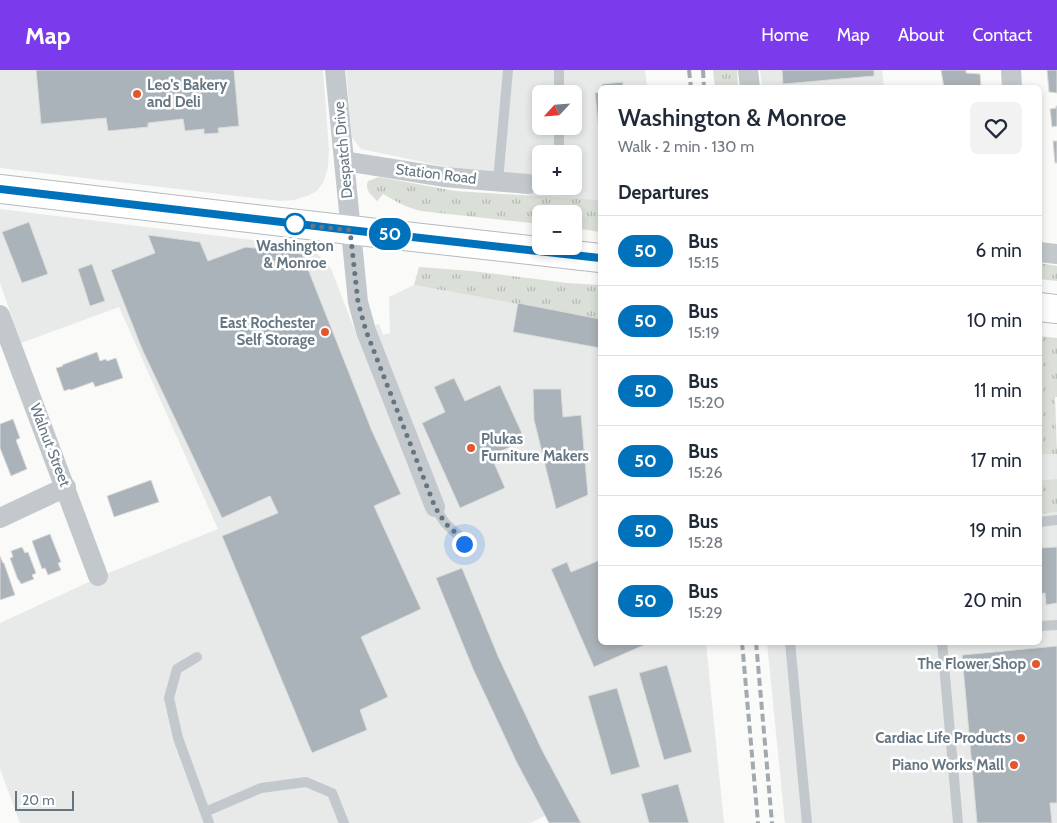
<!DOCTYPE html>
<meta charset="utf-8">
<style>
:root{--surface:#fff;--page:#f2f2f3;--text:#1f2937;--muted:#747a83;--line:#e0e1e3;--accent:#7c3aed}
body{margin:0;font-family:Cabin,sans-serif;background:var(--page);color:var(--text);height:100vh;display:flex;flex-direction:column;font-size:19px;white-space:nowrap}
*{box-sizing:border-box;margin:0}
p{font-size:16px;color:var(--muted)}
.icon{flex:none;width:28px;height:28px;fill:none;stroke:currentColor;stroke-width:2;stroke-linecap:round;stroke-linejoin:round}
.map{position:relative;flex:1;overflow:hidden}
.side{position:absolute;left:598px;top:15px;width:444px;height:560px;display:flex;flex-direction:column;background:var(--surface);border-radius:8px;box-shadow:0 2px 8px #0003}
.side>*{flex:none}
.badge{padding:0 10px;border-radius:16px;font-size:18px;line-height:32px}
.needle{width:32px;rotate:244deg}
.fabs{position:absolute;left:532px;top:15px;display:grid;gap:10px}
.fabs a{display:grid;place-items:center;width:50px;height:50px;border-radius:8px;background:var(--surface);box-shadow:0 2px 8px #0003;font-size:25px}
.scale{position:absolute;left:15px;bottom:12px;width:59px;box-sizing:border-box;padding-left:5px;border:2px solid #657683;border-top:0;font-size:14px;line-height:18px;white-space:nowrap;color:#657683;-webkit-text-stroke:4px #fff;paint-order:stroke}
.you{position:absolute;width:25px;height:25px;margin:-12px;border:4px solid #fff;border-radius:50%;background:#1a73e8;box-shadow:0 0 0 8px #1a73e833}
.map>.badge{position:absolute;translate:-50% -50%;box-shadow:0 0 0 2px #fff}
h2{padding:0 20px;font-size:19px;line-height:45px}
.round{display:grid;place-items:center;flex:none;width:52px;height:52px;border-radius:8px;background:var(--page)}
.summary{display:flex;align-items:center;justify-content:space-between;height:85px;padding:0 20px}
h1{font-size:24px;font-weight:600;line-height:38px}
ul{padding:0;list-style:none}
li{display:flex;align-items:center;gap:15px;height:70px;padding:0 20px;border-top:1px solid var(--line)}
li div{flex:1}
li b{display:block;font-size:19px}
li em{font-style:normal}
li .badge{min-width:55px;font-weight:700;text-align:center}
header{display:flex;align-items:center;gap:30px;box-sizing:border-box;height:70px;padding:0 25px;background:var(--accent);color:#fff}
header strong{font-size:24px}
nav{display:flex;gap:28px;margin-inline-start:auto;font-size:18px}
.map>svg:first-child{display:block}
.built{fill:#e8e9e9;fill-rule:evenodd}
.grass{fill:url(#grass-tufts)}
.building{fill:#aab3b9;stroke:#dcdcda}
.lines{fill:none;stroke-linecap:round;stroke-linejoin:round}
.primary-casing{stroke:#b5babe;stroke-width:30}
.lane{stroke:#c3c8cc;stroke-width:10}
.street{stroke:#c3c8cc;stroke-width:20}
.primary{stroke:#fff;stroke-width:28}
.rail{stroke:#a2aab0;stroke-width:4;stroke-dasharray:8 4;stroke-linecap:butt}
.line-casing{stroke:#fff;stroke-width:11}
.line{stroke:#0072bc;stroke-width:8}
.walk{stroke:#657683;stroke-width:5;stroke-dasharray:0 9}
.poi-dot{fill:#e4572e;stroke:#fff;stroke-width:2}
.stop-dot{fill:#fff;stroke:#0072bc;stroke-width:2.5}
.labels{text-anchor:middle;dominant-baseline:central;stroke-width:5;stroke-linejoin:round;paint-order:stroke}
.poi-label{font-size:15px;font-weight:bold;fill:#657683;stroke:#fff;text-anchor:end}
.street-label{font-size:15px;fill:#657683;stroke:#fff}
.stop-label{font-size:15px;font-weight:bold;fill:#657683;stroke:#fff}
</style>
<header>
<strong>Map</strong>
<nav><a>Home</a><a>Map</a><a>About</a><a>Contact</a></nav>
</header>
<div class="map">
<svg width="1057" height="753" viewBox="0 0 1057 753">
<defs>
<pattern id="grass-tufts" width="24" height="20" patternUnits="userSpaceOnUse" patternTransform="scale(1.25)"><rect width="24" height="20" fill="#dadfd7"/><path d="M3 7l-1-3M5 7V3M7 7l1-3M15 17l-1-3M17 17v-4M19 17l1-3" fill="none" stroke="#b4b9b4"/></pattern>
</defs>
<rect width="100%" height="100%" fill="#fafaf8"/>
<path class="built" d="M 0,0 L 323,0 L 329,80 L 328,97 L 324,111 L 317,121 L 307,126 L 294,130 L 280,131 L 0,98 Z
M 346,0 L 645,0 L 647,17 L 600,18 L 600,130 L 527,127 L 528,107 L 456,99 L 361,79 L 352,68 ZM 541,24 L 574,24 L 574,56 L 541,56 ZM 541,84 L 574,84 L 574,116 L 541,116 Z
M 760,0 L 882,0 L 884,17 L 762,17 Z
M 0,139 L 300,176 L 314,181 L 324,190 L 331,199 L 356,263 L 379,254 L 383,265 L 390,263 L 389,227 L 414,215 L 600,249 L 600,572 L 706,573 L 724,753 L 549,753 L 545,746 L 530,753 L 20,753 L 0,699 L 0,553 L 106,504 L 218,459 L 119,237 L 21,273 L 0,213 Z
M 1057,384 L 1057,409 L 1040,410 L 1039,385 Z
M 1057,442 L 1057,753 L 785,753 L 767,573 L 1039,572 L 1039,444 Z"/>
<path class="grass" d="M 713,0 L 737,0 L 738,17 L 715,17 Z
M 379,107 L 455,121 L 600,130 L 600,162 L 574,158 L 574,144 L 541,144 L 541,154 L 421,141 C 405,137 397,132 383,124 L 377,131 C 372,125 364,120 368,111 Z
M 1039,193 L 1057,196 L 1057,211 L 1039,209 Z
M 419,197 L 472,201 L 567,213 L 600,215 L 600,249 L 414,215 Z
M 1039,266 L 1057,268 L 1057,327 L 1055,327 L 1057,384 L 1039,385 Z
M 1039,392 L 1040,410 L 1057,409 L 1057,442 L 1039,444 Z"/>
<path class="building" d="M 36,0 L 234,0 L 239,56 L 218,58 L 219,63 L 204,64 L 204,59 L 185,61 L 183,49 L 148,53 L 148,57 L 108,61 L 106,48 L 41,54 Z
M 782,0 L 874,0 L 874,6 L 783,14 Z
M 941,0 L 966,0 L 966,3 L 980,4 L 981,18 L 944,18 Z
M 1047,0 L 1057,0 L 1057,23 L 1049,22 Z
M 623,12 L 623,18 L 602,18 L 602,14 Z
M 600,22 L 600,73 L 595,23 Z
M 1056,36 L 1057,36 L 1057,56 L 1052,57 L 1050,39 L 1056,38 Z
M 1053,71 L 1057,71 L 1057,93 L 1055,93 Z
M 29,152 L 48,204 L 22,213 L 2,162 Z
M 148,165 L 200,172 L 208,191 L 246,177 L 302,184 L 372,361 L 401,424 L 374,436 L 421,539 L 361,567 L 388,627 L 360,640 L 367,660 L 312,683 L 222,466 L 278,443 L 270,426 L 222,448 L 142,279 L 111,200 L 155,183 Z
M 92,194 L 105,231 L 90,236 L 78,199 Z
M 518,233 L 600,249 L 600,278 L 513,262 Z
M 97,282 L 100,291 L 106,289 L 107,291 L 116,288 L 123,308 L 95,317 L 93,312 L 71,320 L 70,319 L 64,321 L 56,298 L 63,296 L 62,295 Z
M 454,308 L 465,331 L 500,315 L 525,370 L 491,386 L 505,418 L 460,438 L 422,353 L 445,342 L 434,317 Z
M 533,319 L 561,319 L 563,347 L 581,345 L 588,425 L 556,439 L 534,350 Z
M 13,349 L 20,368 L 16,370 L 27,399 L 11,406 L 0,378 L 0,354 Z
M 151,410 L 159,432 L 114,447 L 107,426 Z
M 50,464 L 61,492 L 58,493 L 61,500 L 48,505 L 45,498 L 42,499 L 32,471 Z
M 22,477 L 25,483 L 28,482 L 36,503 L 32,505 L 34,509 L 21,514 L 19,510 L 18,510 L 10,488 L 13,487 L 11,481 Z
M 1057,477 L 1057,533 L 1046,535 L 1045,523 L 1039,524 L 1039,478 Z
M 0,486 L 3,493 L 4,493 L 15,525 L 0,530 Z
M 600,490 L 600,572 L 651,572 L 594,597 L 551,499 L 567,492 L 571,502 Z
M 462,498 L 498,586 L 542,680 L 581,753 L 549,753 L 517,693 L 473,599 L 436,508 Z
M 1057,576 L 1057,733 L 1050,733 L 1052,753 L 977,753 L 962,585 Z
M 667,595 L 692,682 L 664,690 L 639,603 Z
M 617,618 L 640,697 L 611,705 L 588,626 Z
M 678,714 L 689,753 L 649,753 L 641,724 Z"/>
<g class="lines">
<g class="primary-casing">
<path id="primary" d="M 0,119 L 350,160 L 600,188
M 1039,237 L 1057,239"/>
</g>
<path class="lane" d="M 559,24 L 559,0
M 559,84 L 559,56
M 498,111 L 508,0
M 528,114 L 541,112
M 435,437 L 445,453 L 458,465 L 464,474
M 1039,452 L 1057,450
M 1039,556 L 1057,555
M 790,572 L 807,753
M 942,572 L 958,753
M 197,587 L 177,599 L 169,628 L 178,668 L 209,753
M 205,742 L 261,718 L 306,712 L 332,723 L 344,753"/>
<path class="street" d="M 335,0 L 358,232 L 366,261 L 435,437
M 748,0 L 750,18
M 1011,0 L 1012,18
M 344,91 L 444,107 L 528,114
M 1039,182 L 1057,184
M 0,245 L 98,506
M 0,448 L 66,417"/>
<use href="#primary" class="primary"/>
<path class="rail" d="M 689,0 L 691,18
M 703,0 L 704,18
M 742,572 L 758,753
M 756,572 L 772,753"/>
</g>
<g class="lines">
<g class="line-casing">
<path id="line" d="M 0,119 L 332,158 L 600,188"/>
</g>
<use href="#line" class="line"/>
<path class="walk" d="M 295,154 L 350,160 L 358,232 L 366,261 L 435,437 L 445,453 L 458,465 L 464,474"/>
</g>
<g class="poi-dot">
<circle cx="137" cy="24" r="5"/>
<circle cx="325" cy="262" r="5"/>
<circle cx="471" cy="378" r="5"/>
<circle cx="1036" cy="594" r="5"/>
<circle cx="1021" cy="668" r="5"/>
<circle cx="1014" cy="695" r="5"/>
</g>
<circle class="stop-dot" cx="295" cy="154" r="10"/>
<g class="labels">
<g class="poi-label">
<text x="147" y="15" text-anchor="start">Leo's Bakery<tspan x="147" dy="17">and Deli</tspan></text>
<text x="315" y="253">East Rochester<tspan x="315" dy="17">Self Storage</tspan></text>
<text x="481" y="369" text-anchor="start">Plukas<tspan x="481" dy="17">Furniture Makers</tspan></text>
<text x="1026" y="594">The Flower Shop</text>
<text x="1011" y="668">Cardiac Life Products</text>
<text x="1004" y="695">Piano Works Mall</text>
</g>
<g class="street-label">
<text transform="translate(343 80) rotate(-95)">Despatch Drive</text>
<text transform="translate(436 104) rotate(7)">Station Road</text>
<text transform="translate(50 375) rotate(69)">Walnut Street</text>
</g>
<g class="stop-label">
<text x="295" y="176">Washington<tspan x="295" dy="17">&amp; Monroe</tspan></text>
</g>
</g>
</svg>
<div class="fabs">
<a><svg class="needle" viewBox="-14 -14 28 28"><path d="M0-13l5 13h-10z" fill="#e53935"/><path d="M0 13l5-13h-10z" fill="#747a83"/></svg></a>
<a>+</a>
<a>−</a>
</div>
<div class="scale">20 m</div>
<div class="you" style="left:464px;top:474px"></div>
<b class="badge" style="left:390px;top:164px;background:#0072bc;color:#fff">50</b>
<section class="side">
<div class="summary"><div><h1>Washington &amp; Monroe</h1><p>Walk · 2 min · 130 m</p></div><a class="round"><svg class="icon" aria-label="heart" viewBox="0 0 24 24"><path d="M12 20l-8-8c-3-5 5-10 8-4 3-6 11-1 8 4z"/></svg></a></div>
<h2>Departures</h2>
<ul>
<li><span class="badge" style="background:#0072bc;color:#fff">50</span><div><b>Bus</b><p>15:15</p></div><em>6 min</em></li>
<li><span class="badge" style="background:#0072bc;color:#fff">50</span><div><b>Bus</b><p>15:19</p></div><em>10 min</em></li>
<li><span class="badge" style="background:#0072bc;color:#fff">50</span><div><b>Bus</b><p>15:20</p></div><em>11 min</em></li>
<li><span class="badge" style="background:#0072bc;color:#fff">50</span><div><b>Bus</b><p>15:26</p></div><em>17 min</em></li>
<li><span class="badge" style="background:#0072bc;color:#fff">50</span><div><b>Bus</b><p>15:28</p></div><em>19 min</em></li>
<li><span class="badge" style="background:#0072bc;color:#fff">50</span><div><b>Bus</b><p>15:29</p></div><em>20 min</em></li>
</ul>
</section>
</div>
